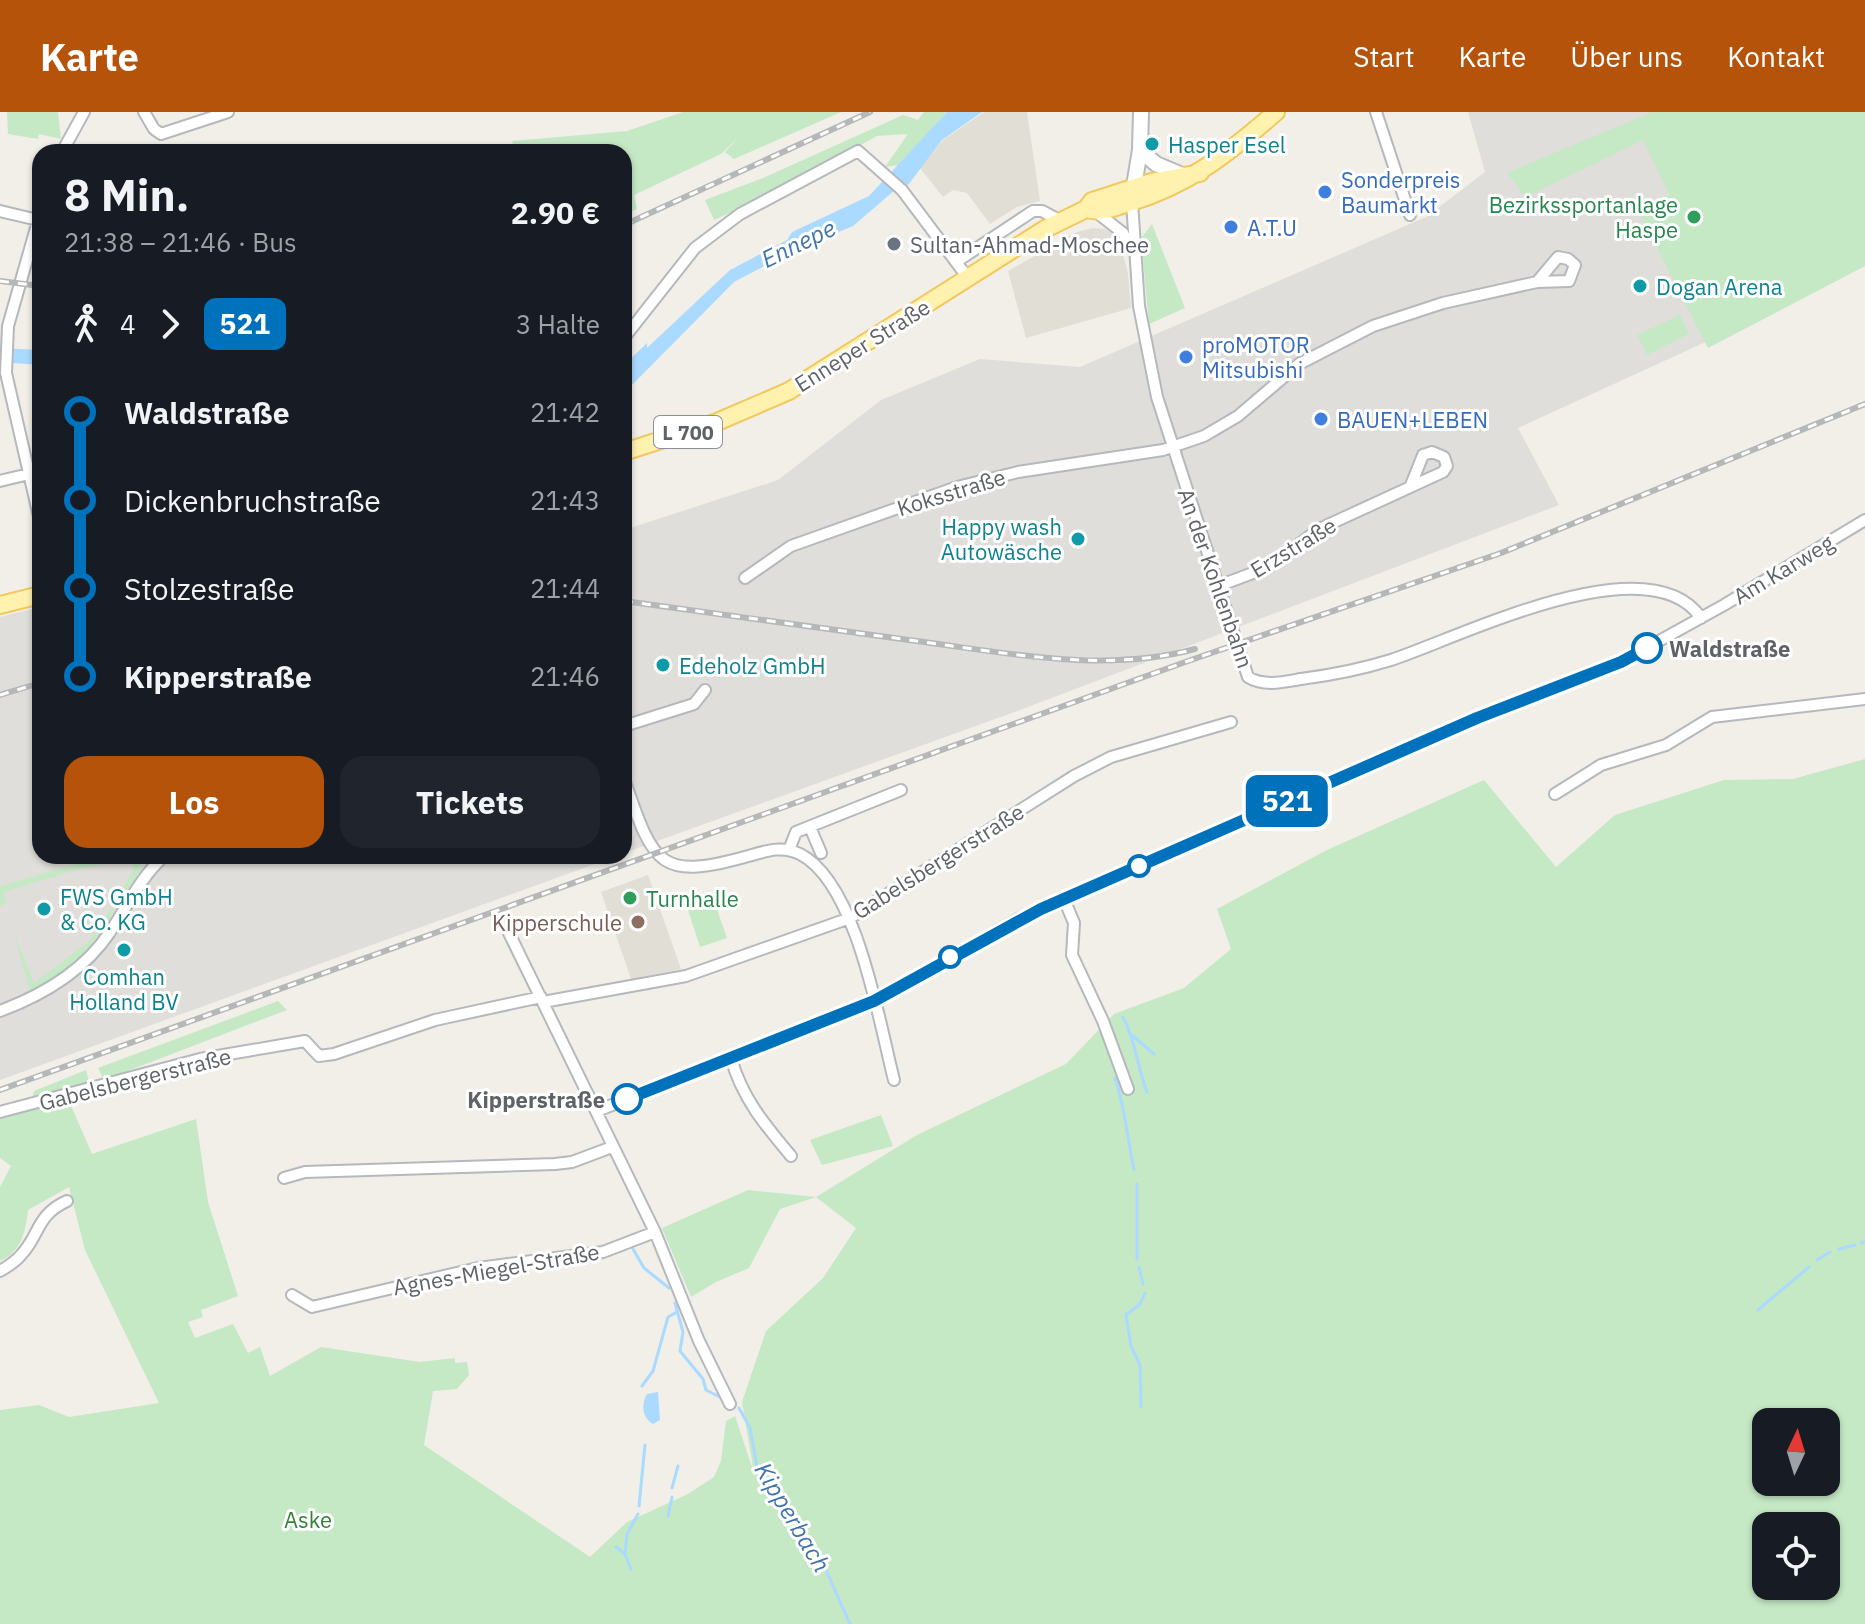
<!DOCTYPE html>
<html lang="de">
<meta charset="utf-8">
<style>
:root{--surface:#171b24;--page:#20242c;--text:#f1f3f6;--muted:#9ea1a6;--accent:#b45309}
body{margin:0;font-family:"IBM Plex Sans",sans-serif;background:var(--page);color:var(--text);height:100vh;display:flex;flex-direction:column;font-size:30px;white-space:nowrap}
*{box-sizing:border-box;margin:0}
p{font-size:26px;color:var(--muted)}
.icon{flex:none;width:44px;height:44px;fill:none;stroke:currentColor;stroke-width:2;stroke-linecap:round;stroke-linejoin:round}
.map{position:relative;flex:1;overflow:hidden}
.drawer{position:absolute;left:32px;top:32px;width:600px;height:720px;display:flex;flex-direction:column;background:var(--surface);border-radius:24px;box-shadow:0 2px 6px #0004}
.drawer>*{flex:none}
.badge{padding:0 16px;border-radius:12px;font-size:28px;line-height:52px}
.needle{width:52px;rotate:4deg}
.buttons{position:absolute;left:1752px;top:1296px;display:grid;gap:16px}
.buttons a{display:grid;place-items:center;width:88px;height:88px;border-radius:16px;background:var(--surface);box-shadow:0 2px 6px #0004;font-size:40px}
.map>.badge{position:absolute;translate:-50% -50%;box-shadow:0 0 0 4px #fff}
.legs{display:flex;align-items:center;gap:12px;height:88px;padding:0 32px;font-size:26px}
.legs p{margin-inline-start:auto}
.summary{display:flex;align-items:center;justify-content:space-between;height:136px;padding:0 32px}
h1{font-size:44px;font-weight:700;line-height:60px}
.button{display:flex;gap:16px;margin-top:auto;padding:16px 32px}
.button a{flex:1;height:92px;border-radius:24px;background:var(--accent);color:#fff;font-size:32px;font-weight:700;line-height:92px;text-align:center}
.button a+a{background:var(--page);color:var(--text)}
ul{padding:0 32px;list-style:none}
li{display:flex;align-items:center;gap:28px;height:88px;font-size:30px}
li i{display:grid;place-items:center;width:12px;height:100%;margin:0 10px;background:currentColor}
li i::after{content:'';width:20px;height:20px;margin:-10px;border:6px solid;border-radius:50%;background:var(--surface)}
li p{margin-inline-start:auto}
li:first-child i{background:linear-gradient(#0000 50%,currentColor 0)}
li:last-child i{background:linear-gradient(currentColor 50%,#0000 0)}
header{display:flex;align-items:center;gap:48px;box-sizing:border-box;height:112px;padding:0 40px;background:var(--accent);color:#fff}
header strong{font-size:38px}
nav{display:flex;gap:44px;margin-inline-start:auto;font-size:28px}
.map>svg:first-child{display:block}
.industrial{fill:#e0deda}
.education{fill:#e1ded6}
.green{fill:#c5e8c5;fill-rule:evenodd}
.water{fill:#aadaff}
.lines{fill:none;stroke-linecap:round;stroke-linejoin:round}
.stream{stroke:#aadaff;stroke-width:3}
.street-casing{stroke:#b5b8bc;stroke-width:14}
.secondary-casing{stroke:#b6babf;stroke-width:18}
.primary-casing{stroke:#f2c960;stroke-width:20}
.street{stroke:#fff;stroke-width:10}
.secondary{stroke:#fff;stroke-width:14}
.primary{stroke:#fff2af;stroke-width:16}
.rail-casing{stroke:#b6b7b8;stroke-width:6}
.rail{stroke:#fff;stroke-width:3;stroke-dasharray:9;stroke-linecap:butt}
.line-1-casing{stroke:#fff;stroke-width:18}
.line-1{stroke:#0072bc;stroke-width:12}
.culture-dot{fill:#0f9aa8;stroke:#fff;stroke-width:3}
.shop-dot{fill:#3f7fe0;stroke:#fff;stroke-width:3}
.leisure-dot{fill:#2e9e5b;stroke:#fff;stroke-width:3}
.worship-dot{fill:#6b7280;stroke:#fff;stroke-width:3}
.stop-1-dot{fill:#fff;stroke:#0072bc;stroke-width:4}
.education-dot{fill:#8d6e63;stroke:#fff;stroke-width:3}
.labels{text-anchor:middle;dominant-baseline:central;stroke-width:6;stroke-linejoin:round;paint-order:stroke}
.shield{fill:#fff;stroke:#8f9295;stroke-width:2}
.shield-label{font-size:20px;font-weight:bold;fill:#5f6368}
.culture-label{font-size:22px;fill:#0d838f;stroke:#fff;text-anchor:start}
.shop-label{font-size:22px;fill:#366cbe;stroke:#fff;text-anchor:start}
.leisure-label{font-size:22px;fill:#27864d;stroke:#fff;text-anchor:end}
.worship-label{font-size:22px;fill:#5b616d;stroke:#fff;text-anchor:start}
.street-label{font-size:22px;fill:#5f6368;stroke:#fff}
.stop-label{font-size:22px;font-weight:bold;fill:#5f6368;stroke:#fff;text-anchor:start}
.education-label{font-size:22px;fill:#785e54;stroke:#fff;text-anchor:end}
.park-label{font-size:22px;fill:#348238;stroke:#fff}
.water-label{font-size:24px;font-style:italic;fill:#4174aa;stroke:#fff}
</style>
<header>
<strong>Karte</strong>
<nav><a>Start</a><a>Karte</a><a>Über uns</a><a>Kontakt</a></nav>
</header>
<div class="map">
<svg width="1865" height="1512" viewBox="0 0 1865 1512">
<rect width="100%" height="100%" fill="#f1efe8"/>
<path class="industrial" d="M 1468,0 L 1677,0 L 1674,74 L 1646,109 L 1712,227 L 1518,316 L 1559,393 L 1020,598 L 624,741 L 624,418 L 778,368 L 881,288 L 980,247 L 1080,255 L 1426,105 L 1485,60 Z
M 40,495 L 40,744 L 617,744 L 0,968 L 0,505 Z"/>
<path class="education" d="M 984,0 L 1027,0 L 1040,89 L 1017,95 L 990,112 L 967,81 L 953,78 L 943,85 L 920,56 L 943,28 Z
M 1093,116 L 1105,117 L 1118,124 L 1128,161 L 1131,196 L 1026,226 L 1008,159 L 1077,120 Z
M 648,763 L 681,857 L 631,867 L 601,780 Z"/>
<path class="green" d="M 7,0 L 58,0 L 61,27 L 39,22 L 38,27 L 8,22 Z
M 683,0 L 841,0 L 734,47 L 725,40 L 739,25 L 721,42 L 634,83 L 637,97 L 624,103 L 624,40 L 515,40 L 512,29 L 627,19 Z
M 924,0 L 947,0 L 899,53 L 885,55 L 908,22 L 877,24 L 776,80 L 714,108 L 705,88 L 763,66 L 903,3 L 918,8 Z
M 1652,0 L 1865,0 L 1865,154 L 1708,236 L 1639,100 L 1669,82 L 1643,28 L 1526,85 L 1507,61 Z
M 1152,112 L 1185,196 L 1149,212 L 1141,126 Z
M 1680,203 L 1689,222 L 1647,243 L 1637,223 Z
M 1865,647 L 1865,1512 L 0,1512 L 0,1298 L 39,1293 L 69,1305 L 159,1291 L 85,1138 L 69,1075 L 28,1098 C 25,1121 22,1139 0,1149 L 0,1075 L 11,1054 L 0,1046 L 0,1006 L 29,997 L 34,979 L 86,958 L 90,973 L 66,982 L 92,1042 L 196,1007 L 208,1090 L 238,1184 L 201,1198 L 203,1205 L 188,1210 L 195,1226 L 233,1212 L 248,1241 L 260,1235 L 270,1264 L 321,1235 L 420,1250 L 455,1246 L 455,1251 L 467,1250 L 469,1263 L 457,1277 L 433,1279 L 424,1333 L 590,1445 L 627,1410 L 688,1382 L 714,1365 L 721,1349 L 726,1309 L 735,1304 L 754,1361 L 742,1290 L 766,1219 L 823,1166 L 856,1116 L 816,1085 L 780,1097 L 749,1156 L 716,1170 L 691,1185 L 662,1116 L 748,1078 L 816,1085 L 917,1023 L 1066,952 L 1114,902 L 1184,876 L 1231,837 L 1217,797 L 1327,738 L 1484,668 L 1556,755 L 1615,703 L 1724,668 L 1793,667 ZM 1766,1310 L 1826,1310 L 1826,1370 L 1766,1370 ZM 1766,1414 L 1826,1414 L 1826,1474 L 1766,1474 Z
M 104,744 L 139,744 L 142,756 L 125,782 L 119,782 L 133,759 L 131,746 L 75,758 L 4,780 L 6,792 L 0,794 L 0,774 Z
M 714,789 L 727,826 L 700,835 L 688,798 Z
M 113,793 L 114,799 C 94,835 67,861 30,880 L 14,821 L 34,871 L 88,830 Z
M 278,889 L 287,898 L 104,968 L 98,956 Z
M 881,1003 L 893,1034 L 822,1053 L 810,1028 Z"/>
<path class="water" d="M 947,0 L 982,0 L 942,28 L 908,73 L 902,72 L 853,114 L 789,141 L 734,170 L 633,272 L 624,276 L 624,253 L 647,231 L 647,236 L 730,158 L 787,128 L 792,120 L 869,84 Z
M 0,236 L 40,238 L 40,253 L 0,250 Z
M 658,1280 L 660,1308 L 653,1312 C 642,1306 641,1292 647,1282 Z"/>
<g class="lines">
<path class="stream" d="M 1123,905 C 1136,929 1137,955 1147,980
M 1133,924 L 1154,942
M 1115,966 C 1125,995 1127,1026 1134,1057
M 1861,1131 L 1865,1130
M 633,1137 L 644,1156 L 669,1176
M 1839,1137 L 1855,1133
M 1137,1147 L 1137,1072
M 1817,1148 L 1830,1140
M 1139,1155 L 1143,1172
M 675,1191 L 683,1220 L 680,1239 L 703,1267 L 706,1278 L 720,1285
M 1758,1198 L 1809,1155
M 642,1274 L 653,1259 L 668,1205 L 677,1200
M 1141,1295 L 1140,1253 L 1131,1234 L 1126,1203 L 1140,1192 L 1145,1181
M 739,1296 L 750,1316 L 757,1354 L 781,1385 L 826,1458 L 850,1512
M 672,1376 L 678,1354
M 639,1394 L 645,1333
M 668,1404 L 672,1385
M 616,1435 L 625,1442
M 631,1457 L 625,1442 L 627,1422 L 638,1402"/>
<g class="street-casing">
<path id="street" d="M 144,0 L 154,17 L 161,22 L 228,0
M 1376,0 L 1410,103
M 62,40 L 84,0
M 1132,90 L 1139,194 L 1157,285 L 1248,565 C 1264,575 1284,570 1301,567 C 1332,563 1362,557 1391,548 C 1458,526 1649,429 1701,506
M 0,99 L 38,108
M 1095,99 L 1123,121 L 1131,135
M 40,102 L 8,214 L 6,261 L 40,409
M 956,150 L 1033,99 L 1042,99 L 1059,108
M 624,226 L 695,136 L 740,102 L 858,39 L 902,78 L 968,166
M 0,369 L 29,362
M 745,466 L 791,434 L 957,375 L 1018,360 L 1163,338 L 1204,324 L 1238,304 L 1299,252 L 1373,214 L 1443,191 L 1537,170 L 1569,169 L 1575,153 L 1568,147 L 1558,145 L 1537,170
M 1218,474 L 1269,455 L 1319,417 L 1443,360 L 1447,354 L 1444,345 L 1432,340 L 1423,343 L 1411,373
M 624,614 L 694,592 L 705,578
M 624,667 C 654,753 658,770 752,743 C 769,738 783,734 800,742 C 857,771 879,910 894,968
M 1555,682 L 1601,653 L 1666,633 L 1712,605 L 1865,587
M 810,715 L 821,741
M 789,738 L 796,720 L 901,678
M 1064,787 L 1074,811 L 1072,843 L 1103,909 L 1128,977
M 509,821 L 655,1120 L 699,1229 L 730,1292
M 543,890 L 686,864 L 850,806 L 1074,664 L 1111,645 L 1231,610
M 0,899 C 43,883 84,859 110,820 C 128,793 140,766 164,744
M 731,946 C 742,986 765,1013 791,1044
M 597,999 L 874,889 L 1018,807 L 1420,630 L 1621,550 L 1724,493 L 1865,408
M 0,1000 L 200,947 L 305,929 L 319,944 L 334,942 L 435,908 L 541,885
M 284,1066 L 305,1060 L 555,1052 L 572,1050 L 612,1035
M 0,1159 C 7,1155 16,1149 21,1143 C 40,1123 36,1103 67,1089
M 292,1183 L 312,1195 L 478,1156 L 603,1140 L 655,1120"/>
</g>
<g class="secondary-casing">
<path id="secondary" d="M 1140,38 L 1156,52 L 1182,63
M 1132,86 L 1140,38 L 1141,0"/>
</g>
<g class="primary-casing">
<path id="primary" d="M 1086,97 C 1100,101 1114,96 1128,91 C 1188,74 1230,40 1276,0
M 624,340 L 717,310 L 789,279 L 1045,117 L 1086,97 L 1092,89 L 1151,70 L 1200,61
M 0,493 L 40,483"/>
</g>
<use href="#street" class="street"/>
<use href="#secondary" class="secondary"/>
<use href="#primary" class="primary"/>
<g class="rail-casing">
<path id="rail" d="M 624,113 L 870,0
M 0,169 L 40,174
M 624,489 C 719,502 814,515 909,528 C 1003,540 1102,562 1195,537
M 0,583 L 40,571
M 0,978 L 1188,549 L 1501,441 L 1865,292"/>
</g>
<use href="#rail" class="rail"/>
</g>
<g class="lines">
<g class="line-1-casing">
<path id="line-1" d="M 627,987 L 874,889 L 1041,797 L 1477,606 L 1621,550 L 1647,536"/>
</g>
<use href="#line-1" class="line-1"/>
</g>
<g class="culture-dot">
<circle cx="1152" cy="32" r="8"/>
<circle cx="1640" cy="174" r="8"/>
<circle cx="1078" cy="427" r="8"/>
<circle cx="663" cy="553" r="8"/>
<circle cx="44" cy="797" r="8"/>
<circle cx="124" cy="838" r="8"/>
</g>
<g class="shop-dot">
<circle cx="1325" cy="80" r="8"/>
<circle cx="1231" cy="115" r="8"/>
<circle cx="1186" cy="245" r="8"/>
<circle cx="1321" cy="307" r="8"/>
</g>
<g class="leisure-dot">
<circle cx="1694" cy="105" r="8"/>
<circle cx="630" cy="786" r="8"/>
</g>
<circle class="worship-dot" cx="894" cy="132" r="8"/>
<g class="stop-1-dot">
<circle cx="1647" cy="536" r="14"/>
<circle cx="1139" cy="754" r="10"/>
<circle cx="950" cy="845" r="10"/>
<circle cx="627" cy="987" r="14"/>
</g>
<circle class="education-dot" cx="638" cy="810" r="8"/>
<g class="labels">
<rect class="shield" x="654" y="304" width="68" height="32" rx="6"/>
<g class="shield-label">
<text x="688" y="320">L 700</text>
</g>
<g class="culture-label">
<text x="1168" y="32">Hasper Esel</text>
<text x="1656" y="174">Dogan Arena</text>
<text x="1062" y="414" text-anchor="end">Happy wash<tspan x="1062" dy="25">Autowäsche</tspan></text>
<text x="679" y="553">Edeholz GmbH</text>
<text x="60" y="784">FWS GmbH<tspan x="60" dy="25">&amp; Co. KG</tspan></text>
<text x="124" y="864" text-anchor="middle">Comhan<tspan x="124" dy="25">Holland BV</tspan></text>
</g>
<g class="shop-label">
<text x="1341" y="67">Sonderpreis<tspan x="1341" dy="25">Baumarkt</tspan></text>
<text x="1247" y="115">A.T.U</text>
<text x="1202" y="232">proMOTOR<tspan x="1202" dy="25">Mitsubishi</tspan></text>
<text x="1337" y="307">BAUEN+LEBEN</text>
</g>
<g class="leisure-label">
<text x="1678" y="92">Bezirkssportanlage<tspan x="1678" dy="25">Haspe</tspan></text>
<text x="646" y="786" text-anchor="start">Turnhalle</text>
</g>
<g class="worship-label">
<text x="910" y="132">Sultan-Ahmad-Moschee</text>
</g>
<g class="street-label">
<text transform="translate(862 233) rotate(-32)">Enneper Straße</text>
<text transform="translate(951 380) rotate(-17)">Koksstraße</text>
<text transform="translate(1293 435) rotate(-31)">Erzstraße</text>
<text transform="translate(1783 457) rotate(-31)">Am Karweg</text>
<text transform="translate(1216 466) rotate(71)">An der Kohlenbahn</text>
<text transform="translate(938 749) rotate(-32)">Gabelsbergerstraße</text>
<text transform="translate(135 967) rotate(-14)">Gabelsbergerstraße</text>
<text transform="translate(496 1157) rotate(-10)">Agnes-Miegel-Straße</text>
</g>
<g class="stop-label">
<text x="1669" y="536">Waldstraße</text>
<text x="605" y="987" text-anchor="end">Kipperstraße</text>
</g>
<g class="education-label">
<text x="622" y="810">Kipperschule</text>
</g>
<g class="park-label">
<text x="308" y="1407">Aske</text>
</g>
<g class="water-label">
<text transform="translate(798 131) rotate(-26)">Ennepe</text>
<text transform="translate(793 1405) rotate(59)">Kipperbach</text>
</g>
</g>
</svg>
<div class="buttons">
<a><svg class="needle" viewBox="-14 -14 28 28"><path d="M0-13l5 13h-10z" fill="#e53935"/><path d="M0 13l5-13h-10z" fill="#9ea1a6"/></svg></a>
<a><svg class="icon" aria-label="locate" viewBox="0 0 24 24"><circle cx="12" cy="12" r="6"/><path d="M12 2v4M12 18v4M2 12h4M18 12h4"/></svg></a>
</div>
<b class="badge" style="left:1287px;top:689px;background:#0072bc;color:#fff">521</b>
<section class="drawer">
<div class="summary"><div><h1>8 Min.</h1><p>21:38 – 21:46 · Bus</p></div><b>2.90 €</b></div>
<div class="legs"><svg class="icon" aria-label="walk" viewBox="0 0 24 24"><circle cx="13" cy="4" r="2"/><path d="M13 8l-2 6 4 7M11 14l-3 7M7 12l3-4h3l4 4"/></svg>4<svg class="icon" aria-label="forward" viewBox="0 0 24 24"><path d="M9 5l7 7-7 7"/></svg><b class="badge" style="background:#0072bc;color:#fff">521</b><p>3 Halte</p></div>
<ul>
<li><i style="color:#0072bc"></i><b>Waldstraße</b><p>21:42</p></li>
<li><i style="color:#0072bc"></i><span>Dickenbruchstraße</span><p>21:43</p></li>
<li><i style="color:#0072bc"></i><span>Stolzestraße</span><p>21:44</p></li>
<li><i style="color:#0072bc"></i><b>Kipperstraße</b><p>21:46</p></li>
</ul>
<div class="button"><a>Los</a><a>Tickets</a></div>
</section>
</div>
